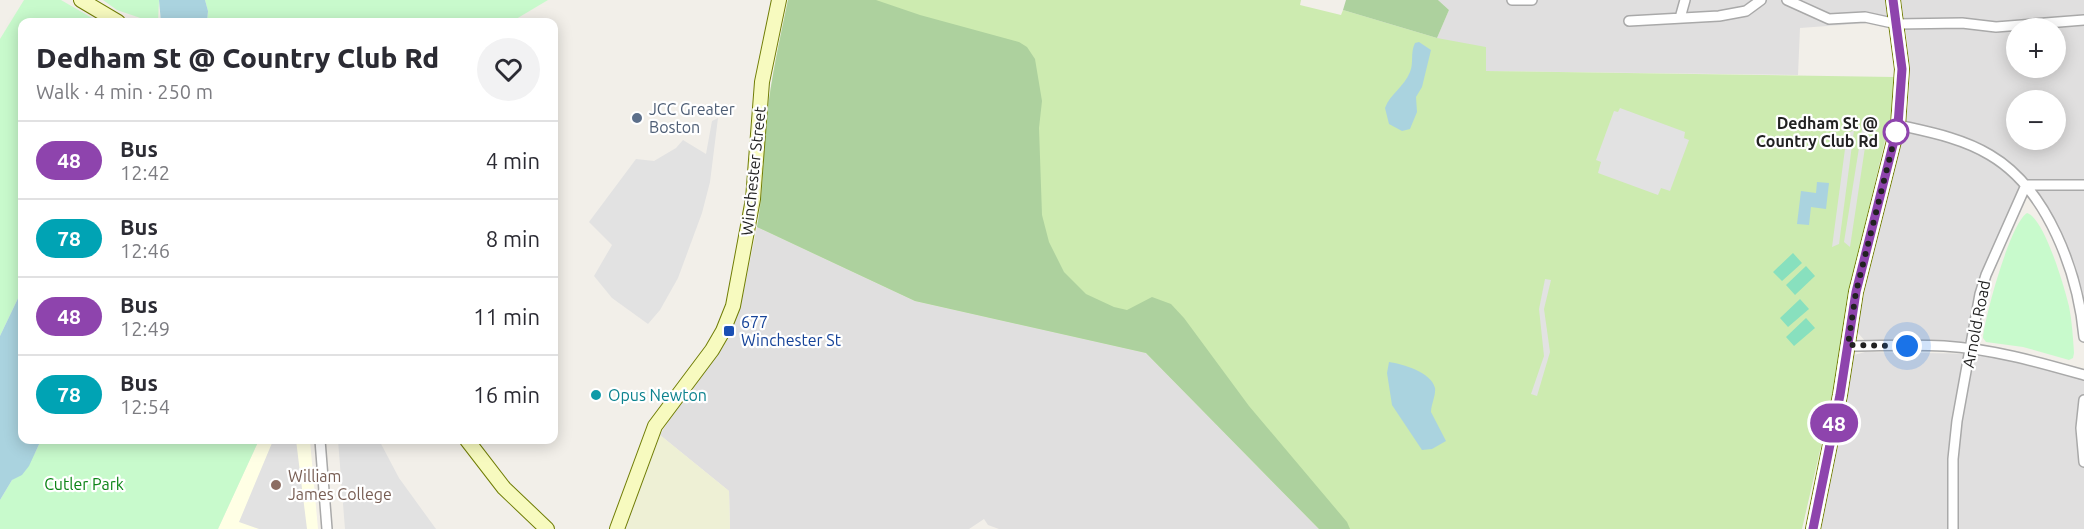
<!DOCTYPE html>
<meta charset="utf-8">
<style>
:root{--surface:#fff;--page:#f2f2f3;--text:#2b2b33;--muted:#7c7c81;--line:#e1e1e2}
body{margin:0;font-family:Ubuntu,sans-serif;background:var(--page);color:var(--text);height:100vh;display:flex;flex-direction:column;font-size:22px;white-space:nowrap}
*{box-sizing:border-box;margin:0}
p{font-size:20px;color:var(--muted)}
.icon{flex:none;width:33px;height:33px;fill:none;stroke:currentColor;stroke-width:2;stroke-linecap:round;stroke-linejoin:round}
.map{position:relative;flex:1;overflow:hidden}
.details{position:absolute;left:18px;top:18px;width:540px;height:426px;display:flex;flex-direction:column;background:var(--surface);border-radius:12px;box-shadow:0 3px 15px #0003}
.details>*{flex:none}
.badge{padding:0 12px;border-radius:20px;font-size:21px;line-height:39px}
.buttons{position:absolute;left:2006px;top:18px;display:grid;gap:12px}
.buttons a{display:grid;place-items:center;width:60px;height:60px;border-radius:50%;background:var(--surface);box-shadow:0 3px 15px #0003;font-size:30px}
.you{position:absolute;width:30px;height:30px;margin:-15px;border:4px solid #fff;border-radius:50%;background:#1a73e8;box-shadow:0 0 0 9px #1a73e833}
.map>.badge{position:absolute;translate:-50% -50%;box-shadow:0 0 0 3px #fff}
.round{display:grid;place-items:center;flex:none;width:63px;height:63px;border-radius:32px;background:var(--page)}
.summary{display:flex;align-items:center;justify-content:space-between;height:102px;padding:0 18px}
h1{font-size:28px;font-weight:800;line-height:45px}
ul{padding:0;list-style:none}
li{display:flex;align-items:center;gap:18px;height:78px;padding:0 18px;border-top:2px solid var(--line)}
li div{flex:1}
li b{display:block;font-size:22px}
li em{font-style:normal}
li .badge{min-width:66px;font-weight:700;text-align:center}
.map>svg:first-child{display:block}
.residential{fill:#e0dfdf;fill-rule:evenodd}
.education{fill:#ffffe5}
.farmland{fill:#eef0d5}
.grass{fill:#cdebb0}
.forest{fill:#add19e}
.park{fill:#c8facc}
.pitch{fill:#88e0be}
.parking{fill:#e2e2e2}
.water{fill:#aad3df}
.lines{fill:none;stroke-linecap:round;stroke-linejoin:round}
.street-casing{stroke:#a9a9a9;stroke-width:12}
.secondary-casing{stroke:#707d05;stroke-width:16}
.street{stroke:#fff;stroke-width:9}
.secondary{stroke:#f7fabf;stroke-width:14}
.line-casing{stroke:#fff;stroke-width:14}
.line{stroke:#8e44ad;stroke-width:9}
.walk{stroke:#222;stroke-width:6;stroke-dasharray:0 10.8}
.service-dot{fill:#5c6f8a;stroke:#fff;stroke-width:2}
.stop-dot{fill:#fff;stroke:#8e44ad;stroke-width:3}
.transit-dot{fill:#1a4fb4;stroke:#fff;stroke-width:2}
.culture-dot{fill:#0f9aa8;stroke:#fff;stroke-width:2}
.education-dot{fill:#8d6e63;stroke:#fff;stroke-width:2}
.labels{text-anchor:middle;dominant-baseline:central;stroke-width:4.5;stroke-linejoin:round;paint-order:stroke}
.service-label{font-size:16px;fill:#4e5e75;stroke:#fff;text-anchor:start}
.stop-label{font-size:16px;font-weight:bold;fill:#222;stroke:#fff;text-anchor:end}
.street-label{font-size:16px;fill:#222;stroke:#fff}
.transit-label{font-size:16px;fill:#164399;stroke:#fff;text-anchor:start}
.culture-label{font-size:16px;fill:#0d838f;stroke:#fff;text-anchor:start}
.education-label{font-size:16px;fill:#785e54;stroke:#fff;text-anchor:start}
.park-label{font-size:16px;fill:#0c8416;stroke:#fff}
</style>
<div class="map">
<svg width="2084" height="529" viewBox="0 0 2084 529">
<rect width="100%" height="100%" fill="#f2efe9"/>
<path class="residential" d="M 1438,0 L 1885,0 L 1889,25 L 1882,22 L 1800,28 L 1798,75 L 1485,71 L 1437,38 L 1449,10 Z
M 1901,0 L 2084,0 L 2084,304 L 2074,266 L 2051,213 L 2029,180 L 2026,182 L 1983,272 L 1966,340 L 1963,343 L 1866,342 L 1858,333 L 1858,320 L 1908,107 L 1910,75 L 1907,41 ZM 2016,28 L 2055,28 L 2055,68 L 2016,68 ZM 2016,100 L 2055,100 L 2055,140 L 2016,140 Z
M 757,227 L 915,301 L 1146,353 L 1319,529 L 999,529 L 988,525 L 984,519 L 969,529 L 730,529 L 729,491 L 660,435 L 670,418 L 723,346 L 733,327 L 742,299 Z
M 1865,352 L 1985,354 L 2084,380 L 2084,529 L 1821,529 L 1854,355 Z"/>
<path class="education" d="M 259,440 L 310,441 L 318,529 L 218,529 Z"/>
<path class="farmland" d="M 660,435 L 729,491 L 730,529 L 626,529 Z"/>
<path class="grass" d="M 788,0 L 1301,0 L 1300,5 L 1341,15 L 1343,10 L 1437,38 L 1486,47 L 1486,71 L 1894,77 L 1893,107 L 1853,275 L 1833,394 L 1802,529 L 1319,529 L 1146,353 L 915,301 L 757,227 C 764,190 763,154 767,117 C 771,78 780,39 788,0 Z"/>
<path class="forest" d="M 788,0 L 876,0 L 920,15 L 1019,42 L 1027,47 L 1035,59 L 1042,101 L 1039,128 L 1042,215 L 1049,242 L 1064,272 L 1086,294 L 1114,307 L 1127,310 L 1152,297 L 1171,304 L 1184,318 L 1249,406 L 1347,522 L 1350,529 L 1319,529 L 1146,353 L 915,301 L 757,227 C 764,190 763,154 767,117 C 771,78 780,39 788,0 Z
M 1346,0 L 1438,0 L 1449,10 L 1437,38 L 1343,10 Z"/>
<path class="park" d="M 24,0 L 61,0 L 99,22 L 22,22 L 22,290 L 0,336 L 0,39 Z
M 103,0 L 159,0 L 158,22 L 152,22 L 117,10 Z
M 205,0 L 548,0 L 511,22 L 207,22 L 208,11 Z
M 2027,213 C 2044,217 2065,289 2069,306 C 2072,322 2073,337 2074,353 L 2073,358 L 2069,360 L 2023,347 L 1986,342 L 1983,338 C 1985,316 2010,224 2027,213 Z
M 41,440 L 259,440 L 218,529 L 0,529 L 0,500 L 12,480 L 35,453 Z"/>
<path class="pitch" d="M 1793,253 L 1802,263 L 1782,281 L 1773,272 Z
M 1806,266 L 1815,276 L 1795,295 L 1786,285 Z
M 1800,299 L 1809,309 L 1788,327 L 1780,318 Z
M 1806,318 L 1815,328 L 1794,346 L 1786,337 Z"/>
<path class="parking" d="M 1620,108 L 1685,132 L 1684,138 L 1689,140 L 1670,191 L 1661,188 L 1658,195 L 1598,173 L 1601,162 L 1596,160 L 1614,111 L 1618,112 Z
M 718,118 L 710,182 L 702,213 L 678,278 L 660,310 L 648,324 L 612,298 L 594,276 L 612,245 L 589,222 L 636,159 L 654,161 L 676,148 L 683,140 L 706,154 L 712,121 Z
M 1862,129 L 1867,134 L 1850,247 L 1844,242 Z
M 1854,130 L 1839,244 L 1832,247 L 1847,134 Z
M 1545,279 L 1551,280 L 1544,309 L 1550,352 L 1537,396 L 1531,394 L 1544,356 L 1539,309 Z
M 276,440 L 296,440 L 307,529 L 259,529 L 239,522 L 272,443 Z
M 338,440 L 379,440 L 399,478 L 436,529 L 345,529 Z"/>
<path class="water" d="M 159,0 L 205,0 L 208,11 L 207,22 L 161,22 Z
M 1419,42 L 1431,50 L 1422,87 L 1416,97 L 1417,112 L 1410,129 L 1402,131 L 1389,124 L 1385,108 C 1390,94 1404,87 1410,72 C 1414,63 1410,53 1415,43 Z
M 1817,182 L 1829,183 L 1826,209 L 1811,207 L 1809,225 L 1797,224 L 1801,191 L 1816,193 Z
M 22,290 L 22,440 L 41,440 L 29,466 L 22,475 L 12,480 L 0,500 L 0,336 Z
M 1389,362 C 1403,364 1431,372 1435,388 C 1436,395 1431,405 1431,412 L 1446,441 L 1432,449 L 1422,450 L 1392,405 L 1387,373 Z"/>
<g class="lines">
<g class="street-casing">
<path id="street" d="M 1512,0 L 1532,0
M 1787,0 L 1829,19 L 1865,17 L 1897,24 L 1962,23 L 1996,27 L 2084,20
M 1680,18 L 1685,0
M 1629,21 L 1719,16 L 1746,11 L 1761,0
M 1898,125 C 1929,132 1962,138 1990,155 C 2048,189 2078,273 2084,337
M 1848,346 C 1880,346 1912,344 1944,346 C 1993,349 2038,362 2084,375
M 2084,400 L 2081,428 L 2084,462
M 320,440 L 327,529
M 1953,529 L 1953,459 L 1957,421 L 1980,294 L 1986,275 L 2026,185 L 2084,185"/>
</g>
<g class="secondary-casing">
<path id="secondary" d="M 81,0 L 118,22
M 467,440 L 504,488 L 547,529
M 617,529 L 655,426 L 712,350 L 723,331 L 733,306 L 753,199 L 762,82 L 779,0
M 1813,529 L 1840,395 L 1856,292 L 1898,125 L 1902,69 L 1893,0"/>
</g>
<use href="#street" class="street"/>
<use href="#secondary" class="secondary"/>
</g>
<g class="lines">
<g class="line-casing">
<path id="line" d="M 1813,529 L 1840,395 L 1856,292 L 1898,125 L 1902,69 L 1893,0"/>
</g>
<use href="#line" class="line"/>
<path class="walk" d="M 1896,132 L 1898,125 L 1856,292 L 1848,345 L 1907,346"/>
</g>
<circle class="service-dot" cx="637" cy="118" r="6"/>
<circle class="stop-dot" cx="1896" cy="132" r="12"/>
<rect class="transit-dot" x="723" y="325" width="12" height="12" rx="3"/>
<circle class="culture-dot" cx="596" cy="395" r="6"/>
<circle class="education-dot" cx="276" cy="485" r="6"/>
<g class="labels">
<g class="service-label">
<text x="649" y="109">JCC Greater<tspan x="649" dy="18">Boston</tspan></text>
</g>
<g class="stop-label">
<text x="1878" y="123">Dedham St @<tspan x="1878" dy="18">Country Club Rd</tspan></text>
</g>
<g class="street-label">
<text transform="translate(753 171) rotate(-84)">Winchester Street</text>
<text transform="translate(1976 324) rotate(-79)">Arnold Road</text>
</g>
<g class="transit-label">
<text x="741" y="322">677<tspan x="741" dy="18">Winchester St</tspan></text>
</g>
<g class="culture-label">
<text x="608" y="395">Opus Newton</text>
</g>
<g class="education-label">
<text x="288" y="476">William<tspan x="288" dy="18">James College</tspan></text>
</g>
<g class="park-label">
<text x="84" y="484">Cutler Park</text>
</g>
</g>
</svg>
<div class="buttons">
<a>+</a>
<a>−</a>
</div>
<div class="you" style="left:1907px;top:346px"></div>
<b class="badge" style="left:1834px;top:423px;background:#8e44ad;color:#fff">48</b>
<section class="details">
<div class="summary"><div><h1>Dedham St @ Country Club Rd</h1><p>Walk · 4 min · 250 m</p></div><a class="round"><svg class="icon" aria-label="heart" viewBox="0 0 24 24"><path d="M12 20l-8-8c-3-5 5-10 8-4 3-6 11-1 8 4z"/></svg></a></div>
<ul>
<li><span class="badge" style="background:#8e44ad;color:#fff">48</span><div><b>Bus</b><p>12:42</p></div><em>4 min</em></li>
<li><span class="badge" style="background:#00a3b4;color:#fff">78</span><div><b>Bus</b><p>12:46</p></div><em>8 min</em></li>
<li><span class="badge" style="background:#8e44ad;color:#fff">48</span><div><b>Bus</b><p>12:49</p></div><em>11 min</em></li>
<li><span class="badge" style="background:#00a3b4;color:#fff">78</span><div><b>Bus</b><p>12:54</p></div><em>16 min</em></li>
</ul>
</section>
</div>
